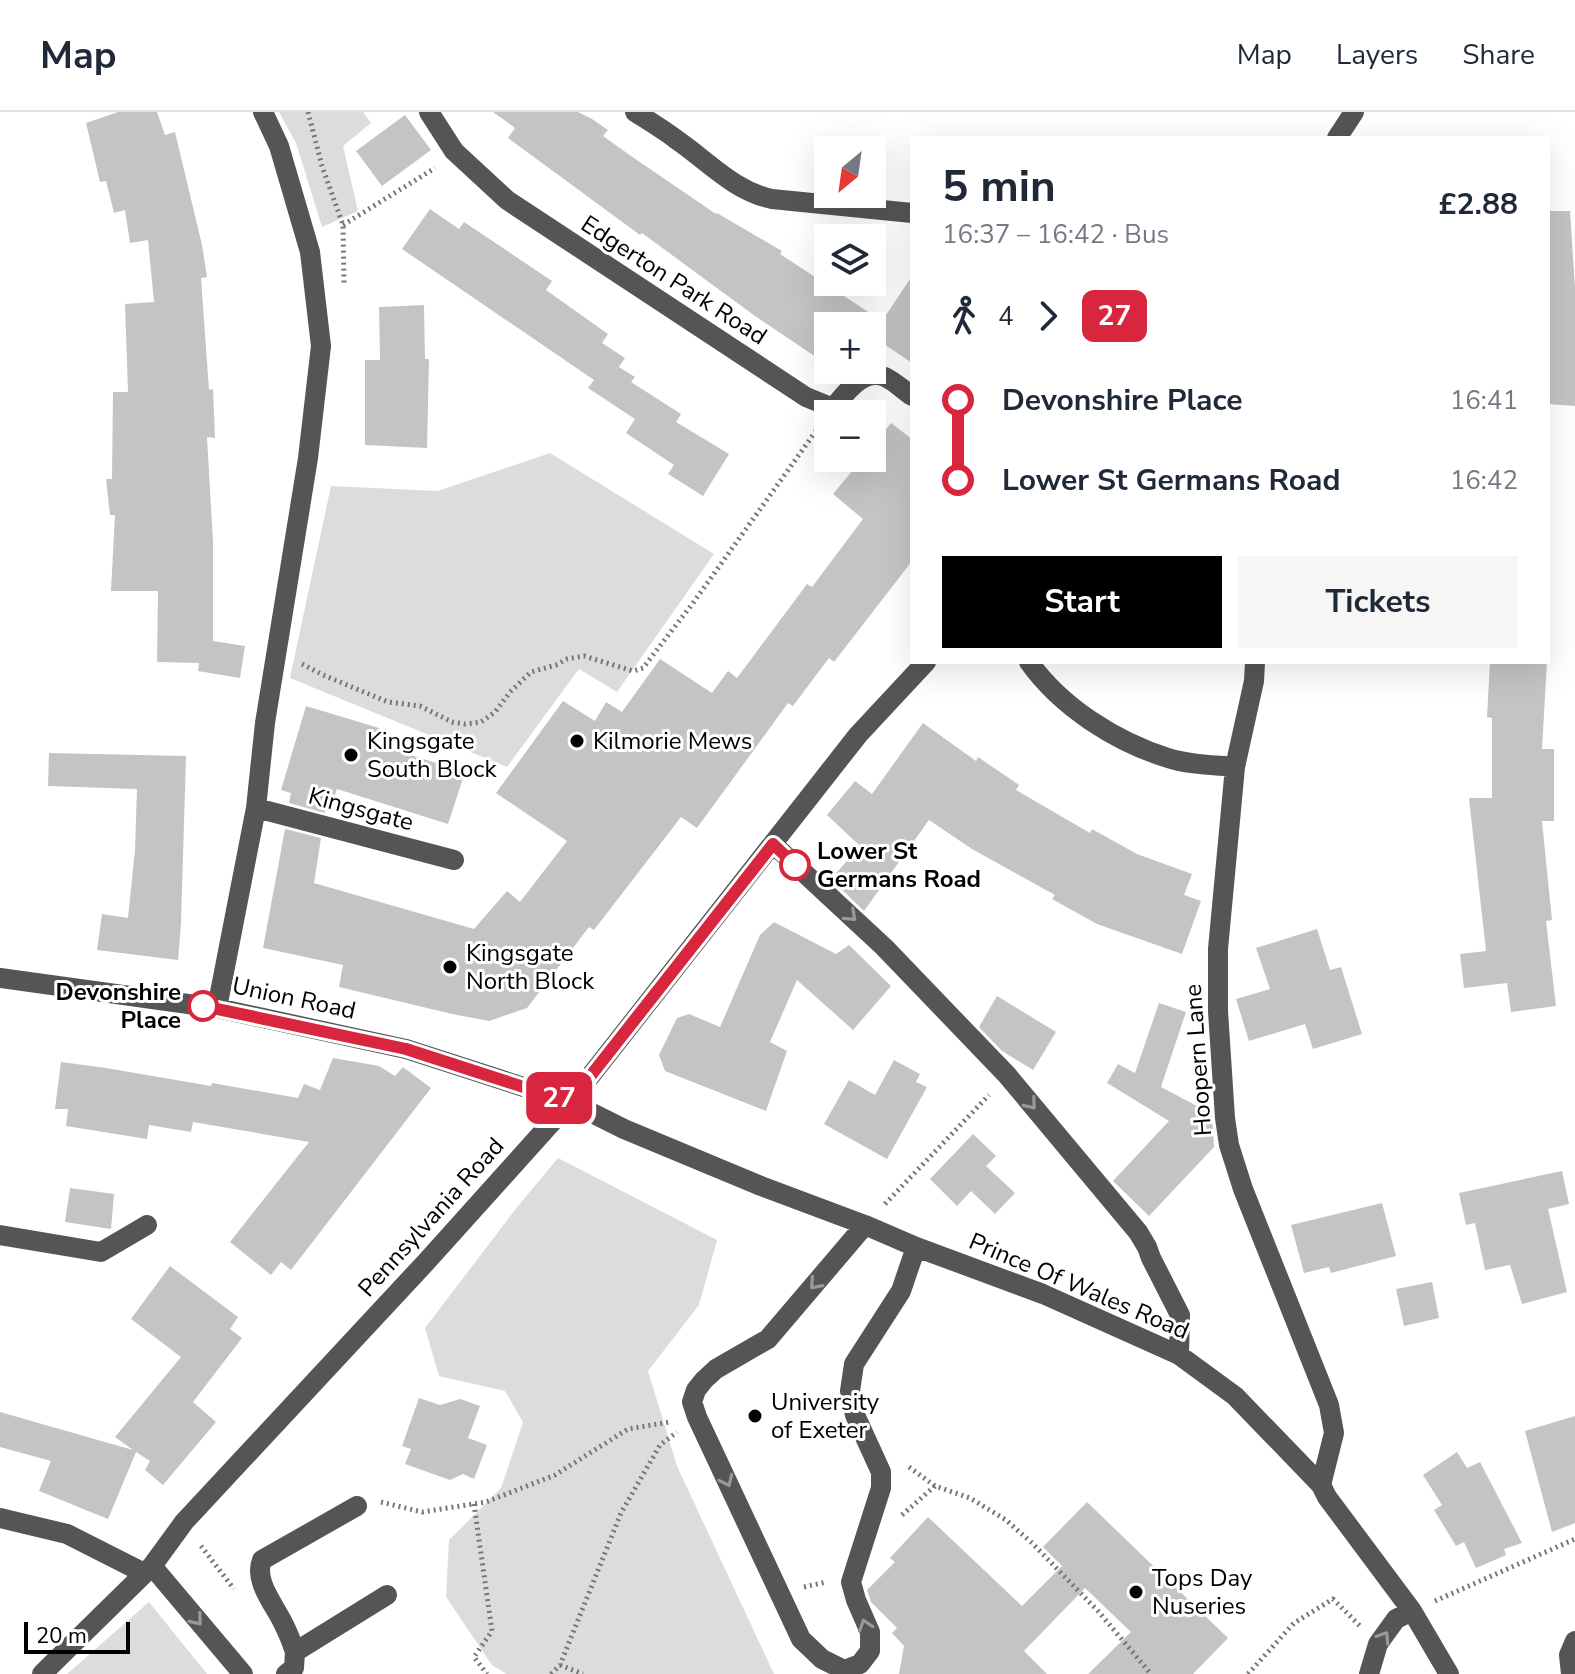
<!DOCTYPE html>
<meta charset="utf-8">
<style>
:root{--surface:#fff;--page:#f6f6f7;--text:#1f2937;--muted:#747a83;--line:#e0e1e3;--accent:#000}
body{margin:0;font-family:"Nunito Sans",sans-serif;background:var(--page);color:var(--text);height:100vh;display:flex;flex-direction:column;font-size:30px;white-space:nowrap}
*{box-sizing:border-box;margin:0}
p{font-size:26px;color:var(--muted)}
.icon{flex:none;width:44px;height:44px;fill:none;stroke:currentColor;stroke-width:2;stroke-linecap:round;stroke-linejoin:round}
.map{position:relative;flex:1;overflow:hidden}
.details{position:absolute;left:910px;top:24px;width:640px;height:528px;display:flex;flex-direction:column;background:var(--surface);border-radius:0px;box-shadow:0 8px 32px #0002}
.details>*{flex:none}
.badge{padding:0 16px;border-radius:12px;font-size:28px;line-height:52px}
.needle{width:52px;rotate:209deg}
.buttons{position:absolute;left:814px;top:24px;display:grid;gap:16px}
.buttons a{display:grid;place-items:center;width:72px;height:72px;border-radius:0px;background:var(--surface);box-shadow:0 8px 32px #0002;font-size:40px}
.scale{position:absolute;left:24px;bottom:20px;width:106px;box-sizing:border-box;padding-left:8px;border:4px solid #000;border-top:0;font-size:22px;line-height:28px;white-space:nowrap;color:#000;-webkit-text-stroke:6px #fff;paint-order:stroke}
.map>.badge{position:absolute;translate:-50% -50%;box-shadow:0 0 0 4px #fff}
.legs{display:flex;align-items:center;gap:12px;height:88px;padding:0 32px;font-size:26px}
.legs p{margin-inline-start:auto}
.head{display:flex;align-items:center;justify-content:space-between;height:136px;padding:0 32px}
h1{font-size:44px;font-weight:700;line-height:60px}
.action{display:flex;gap:16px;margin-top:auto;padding:16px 32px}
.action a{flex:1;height:92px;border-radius:0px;background:var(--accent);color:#fff;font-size:32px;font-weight:700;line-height:92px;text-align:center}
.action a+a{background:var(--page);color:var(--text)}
ul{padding:0 32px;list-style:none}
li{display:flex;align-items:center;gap:28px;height:80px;font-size:30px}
li i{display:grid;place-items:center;width:12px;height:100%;margin:0 10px;background:currentColor}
li i::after{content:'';width:20px;height:20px;margin:-10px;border:6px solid;border-radius:50%;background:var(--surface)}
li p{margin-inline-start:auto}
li:first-child i{background:linear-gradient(#0000 50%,currentColor 0)}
li:last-child i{background:linear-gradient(currentColor 50%,#0000 0)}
header{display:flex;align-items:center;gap:48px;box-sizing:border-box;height:112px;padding:0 40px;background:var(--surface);border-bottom:2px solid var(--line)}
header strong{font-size:38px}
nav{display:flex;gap:44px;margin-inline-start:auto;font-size:28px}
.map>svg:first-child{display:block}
.green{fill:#dcdcdc}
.building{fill:#c4c4c4}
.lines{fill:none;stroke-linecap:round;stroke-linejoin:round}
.path{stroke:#777;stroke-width:5;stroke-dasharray:2 4;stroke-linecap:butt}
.minor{stroke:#555;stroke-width:20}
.oneway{stroke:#999}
.line-1-casing{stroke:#fff;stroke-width:18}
.line-1{stroke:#d7263d;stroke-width:12}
.poi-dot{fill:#000;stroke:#fff;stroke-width:3}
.stop-1-dot{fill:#fff;stroke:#d7263d;stroke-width:4}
.labels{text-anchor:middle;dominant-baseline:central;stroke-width:6;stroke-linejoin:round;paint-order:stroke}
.street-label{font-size:24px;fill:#000;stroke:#fff}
.poi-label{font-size:24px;fill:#000;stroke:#fff;text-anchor:start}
.stop-label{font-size:24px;font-weight:bold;fill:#000;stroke:#fff;text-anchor:start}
</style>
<header>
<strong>Map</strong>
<nav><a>Map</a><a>Layers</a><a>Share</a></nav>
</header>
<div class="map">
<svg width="1575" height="1562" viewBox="0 0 1575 1562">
<rect width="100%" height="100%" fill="#fff"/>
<path class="green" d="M 279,0 L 363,0 L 371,11 L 343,34 L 358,99 L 322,115 L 296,31 Z
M 550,341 L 714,442 L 617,580 L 579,557 L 507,655 L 290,566 L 331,374 L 438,379 Z
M 558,1046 L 717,1128 L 699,1193 L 648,1259 L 677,1354 L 774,1562 L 507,1562 L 492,1553 L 446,1485 L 449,1428 L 501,1376 L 523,1310 L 505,1279 L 439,1264 L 425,1216 L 518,1094 Z
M 149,1490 L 207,1562 L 67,1562 Z"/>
<path class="building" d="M 118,0 L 157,0 L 165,23 L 175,20 L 202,133 L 207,165 L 201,166 L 209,278 L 213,277 L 215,326 L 207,325 L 213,430 L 213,529 L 245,534 L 240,566 L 198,559 L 199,551 L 157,550 L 158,479 L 111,479 L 115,403 L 110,403 L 106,367 L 112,367 L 113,280 L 128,280 L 125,192 L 154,190 L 148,128 L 130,131 L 125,98 L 114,101 L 106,69 L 100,70 L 86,11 Z
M 493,0 L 578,0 L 592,7 L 608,18 L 603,24 L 631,44 L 716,102 L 717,101 L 782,139 L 780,142 L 879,207 L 872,218 L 872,214 L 828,214 L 828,253 L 755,204 L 642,121 L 640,123 L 508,26 L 515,16 Z
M 405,3 L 431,38 L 382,74 L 356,39 Z
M 430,97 L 459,117 L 464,110 L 552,169 L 546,178 L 608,222 L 602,231 L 625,246 L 619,255 L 635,265 L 631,270 L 681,302 L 676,310 L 729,342 L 703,384 L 668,362 L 674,353 L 626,321 L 635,307 L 588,276 L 594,268 L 402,137 Z
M 1548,99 L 1570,99 L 1575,175 L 1575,294 L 1548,292 Z
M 912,164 L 912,251 L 872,224 Z
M 424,193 L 425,247 L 429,247 L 427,336 L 365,333 L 365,248 L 380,248 L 379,195 Z
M 891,311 L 912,327 L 912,449 L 834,550 L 829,546 L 793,594 L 788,591 L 697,716 L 681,705 L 594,818 L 589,815 L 527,896 L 489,909 L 452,902 L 339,875 L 343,853 L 263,836 L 285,717 L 321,726 L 314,771 L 474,817 L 507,779 L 520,790 L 567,729 L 496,681 L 563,589 L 595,609 L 606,590 L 622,600 L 660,547 L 712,581 L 728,559 L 737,566 L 807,472 L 812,475 L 863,407 L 833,382 L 863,346 L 872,346 L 872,335 Z
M 1490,550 L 1547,550 L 1542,637 L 1554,637 L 1554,709 L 1542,709 L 1552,808 L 1546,809 L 1556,894 L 1511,900 L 1507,871 L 1464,876 L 1460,842 L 1486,839 L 1469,686 L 1492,686 L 1492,606 L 1487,605 Z
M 306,594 L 379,616 L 375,632 L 465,660 L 448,712 L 337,677 L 331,694 L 326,693 L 325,701 L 289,691 L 291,681 L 281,678 Z
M 923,611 L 976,649 L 978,645 L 1019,673 L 1016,678 L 1090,721 L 1092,717 L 1137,742 L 1192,762 L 1184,783 L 1201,789 L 1182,842 L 1097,812 L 1052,787 L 1055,783 L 972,737 L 929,708 L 864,799 L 831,767 L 860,734 L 827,703 L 855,669 L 872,682 Z
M 49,641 L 186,644 L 181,811 L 178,848 L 97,838 L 102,802 L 128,806 L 135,738 L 137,677 L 48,674 Z
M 774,810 L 836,842 L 849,833 L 891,874 L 853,918 L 797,868 L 770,930 L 787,939 L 766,999 L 665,959 L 659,943 L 677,906 L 689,902 L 720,915 L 760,823 Z
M 1317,817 L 1330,858 L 1341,855 L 1362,922 L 1313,937 L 1305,912 L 1249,929 L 1236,887 L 1270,877 L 1256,836 Z
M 997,884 L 1056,920 L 1033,958 L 1002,939 L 979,915 Z
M 1159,891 L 1186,900 L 1161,975 L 1212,1002 L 1214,1035 L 1149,1104 L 1113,1069 L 1169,1009 L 1107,971 L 1118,952 L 1135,961 Z
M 333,946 L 379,954 L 395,964 L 403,955 L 431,976 L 291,1158 L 281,1150 L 271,1163 L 230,1130 L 309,1030 L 193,1010 L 191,1020 L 149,1013 L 147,1027 L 66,1014 L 68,997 L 55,997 L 61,950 L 106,956 L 211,974 L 212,971 L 298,986 L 304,972 L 320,978 Z
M 894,948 L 920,962 L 916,970 L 927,975 L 887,1047 L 824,1012 L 849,968 L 875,983 Z
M 973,1022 L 996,1044 L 986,1054 L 1015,1081 L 995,1102 L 971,1079 L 957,1094 L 930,1067 Z
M 1562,1059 L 1569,1092 L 1548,1097 L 1567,1180 L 1522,1192 L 1510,1153 L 1485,1158 L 1475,1111 L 1466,1113 L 1459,1081 Z
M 70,1076 L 114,1082 L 111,1117 L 65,1110 Z
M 1382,1091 L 1396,1144 L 1331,1161 L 1329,1155 L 1304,1161 L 1291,1113 Z
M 170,1154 L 238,1205 L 230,1217 L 242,1226 L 193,1290 L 216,1310 L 163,1373 L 145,1358 L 150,1349 L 136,1340 L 108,1407 L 39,1379 L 51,1349 L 0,1335 L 0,1300 L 133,1338 L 115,1325 L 181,1245 L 131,1207 Z
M 1432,1170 L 1439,1206 L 1404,1214 L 1396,1177 Z
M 419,1286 L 440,1293 L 460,1287 L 480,1294 L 468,1326 L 487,1333 L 474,1367 L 463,1362 L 450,1368 L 405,1352 L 411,1337 L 402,1334 Z
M 1575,1304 L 1575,1411 L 1552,1420 L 1525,1319 Z
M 1457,1340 L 1467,1356 L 1480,1350 L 1522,1431 L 1504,1437 L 1506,1443 L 1476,1456 L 1464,1430 L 1456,1434 L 1434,1398 L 1442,1393 L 1423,1363 Z
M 1087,1390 L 1228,1526 L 1193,1562 L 1088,1562 L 1131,1520 L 1085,1476 L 1024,1539 L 1047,1562 L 899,1562 L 904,1534 L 892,1521 L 897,1516 L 871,1490 L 867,1478 L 895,1450 L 890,1446 L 928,1405 L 1022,1494 L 1062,1454 L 1043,1435 Z"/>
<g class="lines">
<path class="path" d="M 308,0 L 322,54 L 343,113 L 344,171
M 343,113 L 435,56
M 302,552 L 323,563 L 388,590 L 420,594 L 452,610 L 465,612 L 481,610 L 495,600 L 510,580 L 531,560 L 556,553 L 567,547 L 584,544 L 633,559 L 643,556 L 693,491 L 816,319
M 885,1092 L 989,983
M 909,1355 L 935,1374 L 970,1386 L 1006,1408 L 1032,1431 L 1098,1499 L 1151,1562
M 381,1390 L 422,1400 L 486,1390 L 555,1363 L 628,1317 L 670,1310
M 474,1392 L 492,1519 L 474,1545 L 487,1562
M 902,1403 L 935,1374
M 201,1434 L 234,1477
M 804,1475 L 826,1470
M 1435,1489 L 1575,1427
M 560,1553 L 583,1562
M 551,1562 L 560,1553 L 621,1401 L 660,1333 L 677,1320
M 1248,1562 L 1294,1511 L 1333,1487 L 1360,1514"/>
<path class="minor" d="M 429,0 L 454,39 L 507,88 L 806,285 L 833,296 C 845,282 863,255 885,265 C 894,269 903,278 912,284
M 635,0 C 649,9 664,18 677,28 C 709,50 734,79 772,87 L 912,101
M 1337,26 L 1354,0
M 1029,550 C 1061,595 1116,630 1168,646 C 1189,653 1214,653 1235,655
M 1255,550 L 1254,569 L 1235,655 L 1218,837 L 1218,899 L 1225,1006 L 1229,1033 L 1243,1077 L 1329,1293 L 1334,1321 L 1321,1373
M 256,696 L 454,748
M 773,732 L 884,835 L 1007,963 L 1138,1120 L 1147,1135 L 1151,1146 L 1180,1203 L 1179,1243
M 0,866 L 217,896 L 406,937 L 570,990 L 624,1017 L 761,1074 L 865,1113 L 916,1135 L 1043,1182 L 1179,1243 L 1235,1284 L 1321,1373 L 1327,1385 L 1412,1499 L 1449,1562
M 217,896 L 256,696 L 265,611 L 308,346 L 321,234 L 310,140 L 279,34 L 263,0
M 865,1113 L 768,1227 L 716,1257 L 704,1268 L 696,1278 L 692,1290 L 697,1305 L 801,1527 L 822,1547 L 844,1558 L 860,1552 L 870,1539 L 870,1520 L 856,1488 L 851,1470 L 881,1376 L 881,1360 L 855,1303 L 850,1279 L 854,1252 L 901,1179 L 916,1135
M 0,1123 L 101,1140 L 147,1113
M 0,1406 L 67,1422 L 144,1461
M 152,1454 L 243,1562
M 295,1540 C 292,1531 289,1523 285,1515 C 276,1494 253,1470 262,1448 L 357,1394
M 42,1562 L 152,1454 L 184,1410 L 427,1149 L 570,990 L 858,623 L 926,550
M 286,1562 L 294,1556 L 295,1540 L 387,1483
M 1369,1562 L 1378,1532 L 1396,1507 L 1412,1499
M 1571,1562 L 1569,1543 L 1575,1529"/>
</g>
<defs><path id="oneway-chevron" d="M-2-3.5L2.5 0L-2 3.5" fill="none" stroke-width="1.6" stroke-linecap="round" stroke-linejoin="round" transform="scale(2)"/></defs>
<g class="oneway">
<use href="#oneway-chevron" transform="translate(851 804) rotate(43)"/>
<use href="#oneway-chevron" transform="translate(1031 992) rotate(50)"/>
<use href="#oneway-chevron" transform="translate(815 1172) rotate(131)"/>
<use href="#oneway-chevron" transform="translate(727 1369) rotate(65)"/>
<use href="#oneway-chevron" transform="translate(197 1508) rotate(50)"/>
<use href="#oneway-chevron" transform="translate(865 1513) rotate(-108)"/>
<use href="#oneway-chevron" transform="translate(1384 1525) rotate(-57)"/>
</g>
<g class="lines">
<g class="line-1-casing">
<path id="line-1" d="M 203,894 L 406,937 L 570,990 L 773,732 L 795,753"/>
</g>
<use href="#line-1" class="line-1"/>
</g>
<g class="poi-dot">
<circle cx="577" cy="629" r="8"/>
<circle cx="351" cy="643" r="8"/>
<circle cx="450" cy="855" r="8"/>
<circle cx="755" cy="1304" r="8"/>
<circle cx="1136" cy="1480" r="8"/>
</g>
<g class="stop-1-dot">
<circle cx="795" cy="753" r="14"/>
<circle cx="203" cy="894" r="14"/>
</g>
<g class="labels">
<g class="street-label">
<text transform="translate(674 168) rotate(33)">Edgerton Park Road</text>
<text transform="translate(361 697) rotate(15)">Kingsgate</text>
<text transform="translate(294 886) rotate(12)">Union Road</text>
<text transform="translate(1198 948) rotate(-94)">Hoopern Lane</text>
<text transform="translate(431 1105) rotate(-48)">Pennsylvania Road</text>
<text transform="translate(1079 1174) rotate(23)">Prince Of Wales Road</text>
</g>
<g class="poi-label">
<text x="367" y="629">Kingsgate<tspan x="367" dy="28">South Block</tspan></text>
<text x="593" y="629">Kilmorie Mews</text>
<text x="466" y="841">Kingsgate<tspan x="466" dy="28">North Block</tspan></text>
<text x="771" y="1290">University<tspan x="771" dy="28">of Exeter</tspan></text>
<text x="1152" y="1466">Tops Day<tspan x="1152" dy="28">Nuseries</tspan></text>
</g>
<g class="stop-label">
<text x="817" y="739">Lower St<tspan x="817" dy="28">Germans Road</tspan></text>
<text x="181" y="880" text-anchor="end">Devonshire<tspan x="181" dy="28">Place</tspan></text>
</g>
</g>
</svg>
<div class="buttons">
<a><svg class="needle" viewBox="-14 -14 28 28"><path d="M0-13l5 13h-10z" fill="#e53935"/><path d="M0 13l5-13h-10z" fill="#747a83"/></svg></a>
<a><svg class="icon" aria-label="layers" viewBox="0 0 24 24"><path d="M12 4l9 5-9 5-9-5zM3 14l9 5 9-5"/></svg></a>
<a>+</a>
<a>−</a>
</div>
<div class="scale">20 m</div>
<b class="badge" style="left:559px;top:986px;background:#d7263d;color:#fff">27</b>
<section class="details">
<div class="head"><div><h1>5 min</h1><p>16:37 – 16:42 · Bus</p></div><b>£2.88</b></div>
<div class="legs"><svg class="icon" aria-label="walk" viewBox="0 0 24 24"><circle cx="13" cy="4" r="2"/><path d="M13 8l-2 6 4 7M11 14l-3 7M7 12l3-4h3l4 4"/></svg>4<svg class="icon" aria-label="forward" viewBox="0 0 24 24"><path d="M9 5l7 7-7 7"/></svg><b class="badge" style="background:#d7263d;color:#fff">27</b></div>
<ul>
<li><i style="color:#d7263d"></i><b>Devonshire Place</b><p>16:41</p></li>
<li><i style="color:#d7263d"></i><b>Lower St Germans Road</b><p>16:42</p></li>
</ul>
<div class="action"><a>Start</a><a>Tickets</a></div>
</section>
</div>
